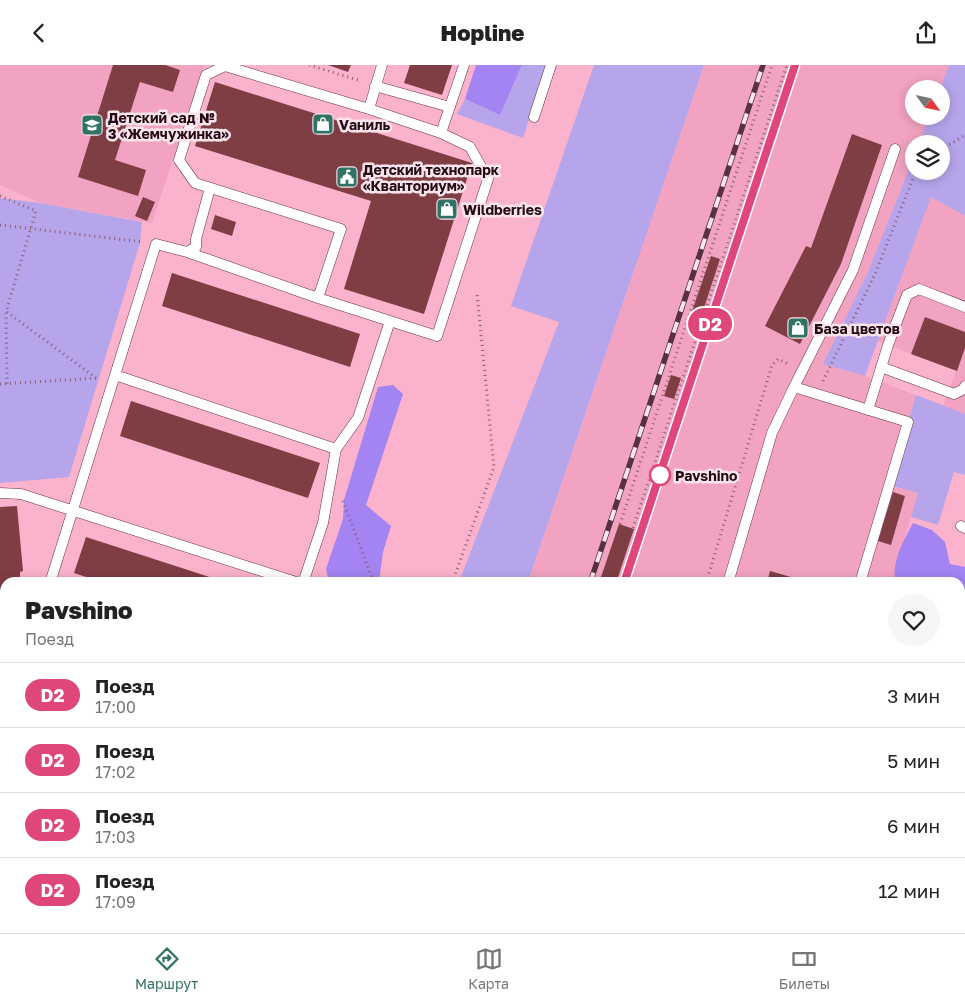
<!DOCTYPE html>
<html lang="ru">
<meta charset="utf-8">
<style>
:root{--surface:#fff;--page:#f6f6f6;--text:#222;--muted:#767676;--line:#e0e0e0;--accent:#307263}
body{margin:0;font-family:"Golos Text",sans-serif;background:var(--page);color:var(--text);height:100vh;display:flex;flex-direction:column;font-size:19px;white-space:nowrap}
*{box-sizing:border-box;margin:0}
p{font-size:16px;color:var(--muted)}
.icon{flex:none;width:28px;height:28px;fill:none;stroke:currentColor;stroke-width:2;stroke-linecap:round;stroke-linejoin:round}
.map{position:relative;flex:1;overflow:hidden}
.sheet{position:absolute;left:0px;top:512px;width:965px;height:356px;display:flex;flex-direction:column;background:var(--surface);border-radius:15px 15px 0 0;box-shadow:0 2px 12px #0003}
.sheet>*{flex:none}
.badge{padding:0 10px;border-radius:16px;font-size:18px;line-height:32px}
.needle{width:32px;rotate:123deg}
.fabs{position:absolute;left:905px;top:15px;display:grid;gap:10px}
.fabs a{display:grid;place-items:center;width:45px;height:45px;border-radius:50%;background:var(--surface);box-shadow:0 2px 12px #0003;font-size:25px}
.map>.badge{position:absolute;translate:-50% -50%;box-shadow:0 0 0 2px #fff}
.round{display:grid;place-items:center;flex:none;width:52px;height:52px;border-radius:26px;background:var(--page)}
.summary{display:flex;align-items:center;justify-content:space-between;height:85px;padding:0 25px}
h1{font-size:24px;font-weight:800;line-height:38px}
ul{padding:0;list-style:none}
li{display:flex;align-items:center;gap:15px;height:65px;padding:0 25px;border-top:1px solid var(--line)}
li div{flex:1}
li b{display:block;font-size:19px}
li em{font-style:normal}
li .badge{min-width:55px;font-weight:700;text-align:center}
header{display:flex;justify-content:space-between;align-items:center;height:65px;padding:0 25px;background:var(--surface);font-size:22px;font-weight:800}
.tabs{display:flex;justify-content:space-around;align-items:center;height:70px;border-top:1px solid var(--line);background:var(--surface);font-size:14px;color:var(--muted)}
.tabs a{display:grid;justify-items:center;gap:2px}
.tabs .on{color:var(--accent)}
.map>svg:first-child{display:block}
.built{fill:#f2a3c1}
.green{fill:#b6a5ea}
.forest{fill:#a484f2}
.building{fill:#7f3d44}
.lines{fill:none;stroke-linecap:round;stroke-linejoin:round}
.service-casing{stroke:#6b3049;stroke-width:11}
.minor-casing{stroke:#6b3049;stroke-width:20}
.tertiary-casing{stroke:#6b3049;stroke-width:25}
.path{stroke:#8e5d70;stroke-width:3;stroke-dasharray:1 4;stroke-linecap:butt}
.service{stroke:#fff;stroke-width:10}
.minor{stroke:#fff;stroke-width:19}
.tertiary{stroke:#fff;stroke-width:24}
.rail-casing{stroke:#563140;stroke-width:5.5}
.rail{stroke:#fbe4ec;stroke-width:4;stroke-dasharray:11;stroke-linecap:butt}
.line-casing{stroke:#fff;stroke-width:11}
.line{stroke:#df477c;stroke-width:8}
.stop-dot{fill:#fff;stroke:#df477c;stroke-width:2.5}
.labels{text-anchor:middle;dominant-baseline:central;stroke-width:5;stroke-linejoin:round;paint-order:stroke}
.poi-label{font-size:14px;font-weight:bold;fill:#250b16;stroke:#fbe4ec;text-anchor:start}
.stop-label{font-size:14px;font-weight:bold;fill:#250b16;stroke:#fbe4ec;text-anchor:start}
</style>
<header><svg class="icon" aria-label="back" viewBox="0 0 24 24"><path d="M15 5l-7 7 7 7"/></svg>Hopline<svg class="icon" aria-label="share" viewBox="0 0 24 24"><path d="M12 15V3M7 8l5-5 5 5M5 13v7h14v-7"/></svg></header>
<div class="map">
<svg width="965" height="868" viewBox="0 0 965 868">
<rect width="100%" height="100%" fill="#fbb2cd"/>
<path class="built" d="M 0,0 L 204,0 L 152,158 L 40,138 L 0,120 Z
M 704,0 L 949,0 L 940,24 L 914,24 L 914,51 L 929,51 L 919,79 L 914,79 L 914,92 L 868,207 L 824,299 L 865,311 L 916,330 L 889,420 L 918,428 L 892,517 L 528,518 Z
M 931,132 L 965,151 L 965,349 L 943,341 L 956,306 L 878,276 Z
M 411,864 L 647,864 L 646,868 L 409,868 Z"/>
<path class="green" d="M 522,0 L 547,0 L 523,73 L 457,49 L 465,34 L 500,50 Z
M 594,0 L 704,0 L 528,517 L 459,517 L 559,257 L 511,241 Z
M 949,0 L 965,0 L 965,151 L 931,132 L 865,311 L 823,299 L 868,207 L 914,92 L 914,106 L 941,106 L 941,79 L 919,79 L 929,51 L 941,51 L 941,24 L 940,24 Z
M 0,133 L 40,138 L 142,157 L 140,178 L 69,412 L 0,418 Z
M 916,330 L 965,349 L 965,410 L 954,407 L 938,460 L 911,452 L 918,428 L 889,420 Z
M 671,864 L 762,864 L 762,868 L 672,868 Z"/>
<path class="forest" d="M 476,0 L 522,0 L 500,50 L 465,34 Z
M 393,320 L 403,329 L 366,440 L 391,461 L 383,487 L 379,517 L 329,517 L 326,504 L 343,454 L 344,435 L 378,322 Z
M 913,458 L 932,465 L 945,477 L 950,499 L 965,502 L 965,627 L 963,628 L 960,618 L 960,518 L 895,517 C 892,495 903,477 913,458 Z
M 965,678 L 965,785 L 960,793 L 960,681 Z"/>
<path class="building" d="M 113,0 L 165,0 L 180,5 L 173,27 L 140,17 L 115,95 L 146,105 L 138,131 L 78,112 Z
M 328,0 L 351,0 L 348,7 Z
M 410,0 L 452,0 L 442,30 L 404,18 Z
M 215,17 L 472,98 L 424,249 L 344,224 L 371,136 L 195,81 Z
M 852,69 L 882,80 L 841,199 L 800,279 L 765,261 L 806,181 L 811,183 Z
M 143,132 L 155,137 L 147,156 L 135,151 Z
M 215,150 L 236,157 L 232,171 L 211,164 Z
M 711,191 L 720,194 L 702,249 L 692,246 Z
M 172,208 L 360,269 L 350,302 L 162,241 Z
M 925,252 L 965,267 L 965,283 L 957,306 L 911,289 Z
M 671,310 L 681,313 L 674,334 L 664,331 Z
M 131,336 L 320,398 L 308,433 L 120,371 Z
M 893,427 L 905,431 L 891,480 L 878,476 Z
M 17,441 L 23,506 L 20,507 L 20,518 L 5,518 L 5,541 L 0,541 L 0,442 Z
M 619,459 L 634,464 L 616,518 L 599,518 Z
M 86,472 L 225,517 L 225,518 L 104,518 L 74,508 Z
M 770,506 L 808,517 L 808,518 L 767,518 Z
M 0,620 L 5,620 L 5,682 L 0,682 Z
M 960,811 L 965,813 L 965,868 L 919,868 L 921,864 L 960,864 Z
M 0,863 L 111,864 L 110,866 L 115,868 L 0,868 Z
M 131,864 L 187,864 L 198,868 L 129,868 Z
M 377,864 L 397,864 L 395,868 L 376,868 Z
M 484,864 L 501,864 L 499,868 L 482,868 Z
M 587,864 L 622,864 L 621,868 L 585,868 Z"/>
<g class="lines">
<g class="service-casing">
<path id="service" d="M 375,21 L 450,42
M 369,44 L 382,0
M 534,52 L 551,0
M 441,68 L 464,0
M 187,187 L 196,182 L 196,174 L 210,123
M 881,302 L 954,329 L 964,324 L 965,321
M 115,310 L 336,384
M 794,322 L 853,205 L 895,84
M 868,345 L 888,280 L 907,230 L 919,224 L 965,242
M 0,428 L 21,429 L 299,518
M 961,461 L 965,463
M 50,518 L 156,179 L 187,187 L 318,233 L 437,271 L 488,114 L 470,82 L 441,68 L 369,44 L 225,1 L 206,10 L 179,95 L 195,118 L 341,164 L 318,233
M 303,518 L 323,458 L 336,384 L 358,353 L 390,256
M 728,518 L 772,368 L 794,322 L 908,357 L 860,518
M 0,565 L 5,564
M 0,812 L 5,812
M 0,832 L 2,863
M 227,864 L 239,868"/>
</g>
<g class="minor-casing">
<path id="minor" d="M 249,868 L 250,864
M 337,868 L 338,864"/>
</g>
<g class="tertiary-casing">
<path id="tertiary" d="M 0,736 L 5,735
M 662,864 L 662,868
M 856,864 L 863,868
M 769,868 L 769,864"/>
</g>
<path class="path" d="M 309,0 L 361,16
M 941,85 L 965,70
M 0,131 L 36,146 L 6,247 L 7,319
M 0,160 L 143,177
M 7,247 L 96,313
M 823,316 L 875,209 L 916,106
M 0,319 L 99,313
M 343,436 L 374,518
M 620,459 L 772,0
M 633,463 L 787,0
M 452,518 L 494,402 L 477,228
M 706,518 L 772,300 L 778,294 L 790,300
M 960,657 L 965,654
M 0,788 L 5,786
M 299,868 L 300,864"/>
<use href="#service" class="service"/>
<use href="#minor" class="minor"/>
<use href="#tertiary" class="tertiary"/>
<g class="rail-casing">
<path id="rail" d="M 590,518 L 763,0
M 624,518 L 795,0
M 475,868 L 476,864
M 507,868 L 508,864"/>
</g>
<use href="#rail" class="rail"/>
</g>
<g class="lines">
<g class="line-casing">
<path id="line" d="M 624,518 L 795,0"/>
</g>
<use href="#line" class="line"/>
</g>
<defs>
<g id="shop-square" transform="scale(1.125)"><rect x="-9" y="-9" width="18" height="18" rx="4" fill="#307263" stroke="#fbe4ec"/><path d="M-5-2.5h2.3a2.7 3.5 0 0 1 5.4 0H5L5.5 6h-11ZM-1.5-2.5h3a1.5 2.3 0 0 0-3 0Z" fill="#fff"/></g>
<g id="school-square" transform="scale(1.125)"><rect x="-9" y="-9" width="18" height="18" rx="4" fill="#307263" stroke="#fbe4ec"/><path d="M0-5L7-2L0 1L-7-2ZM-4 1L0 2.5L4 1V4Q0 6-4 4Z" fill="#fff"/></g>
<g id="civic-square" transform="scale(1.125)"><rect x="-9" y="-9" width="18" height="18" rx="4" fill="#307263" stroke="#fbe4ec"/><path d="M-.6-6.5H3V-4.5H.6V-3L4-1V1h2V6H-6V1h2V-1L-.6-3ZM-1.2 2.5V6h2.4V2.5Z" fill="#fff"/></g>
</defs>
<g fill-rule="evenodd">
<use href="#shop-square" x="323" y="59"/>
<use href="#school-square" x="92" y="60"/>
<use href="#civic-square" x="347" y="112"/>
<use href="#shop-square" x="447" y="144"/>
<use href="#shop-square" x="798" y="263"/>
</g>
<circle class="stop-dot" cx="660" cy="410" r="10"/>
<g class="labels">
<g class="poi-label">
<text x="108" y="52">Детский сад №<tspan x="108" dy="16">3 «Жемчужинка»</tspan></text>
<text x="339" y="59">Vаниль</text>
<text x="363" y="104">Детский технопарк<tspan x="363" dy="16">«Кванториум»</tspan></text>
<text x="463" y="144">Wildberries</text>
<text x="814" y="263">База цветов</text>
</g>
<g class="stop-label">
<text x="675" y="410">Pavshino</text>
</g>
</g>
</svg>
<div class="fabs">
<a><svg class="needle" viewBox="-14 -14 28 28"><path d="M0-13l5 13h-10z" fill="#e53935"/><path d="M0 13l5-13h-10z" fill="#767676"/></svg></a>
<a><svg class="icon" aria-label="layers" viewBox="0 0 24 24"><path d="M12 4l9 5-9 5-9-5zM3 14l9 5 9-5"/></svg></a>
</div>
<b class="badge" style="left:710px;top:259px;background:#df477c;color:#fff">D2</b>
<section class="sheet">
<div class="summary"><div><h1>Pavshino</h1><p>Поезд</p></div><a class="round"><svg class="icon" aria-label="heart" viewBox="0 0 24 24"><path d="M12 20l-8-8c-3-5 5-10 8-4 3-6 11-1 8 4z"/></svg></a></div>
<ul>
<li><span class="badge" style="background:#df477c;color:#fff">D2</span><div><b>Поезд</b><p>17:00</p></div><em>3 мин</em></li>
<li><span class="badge" style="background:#df477c;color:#fff">D2</span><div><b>Поезд</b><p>17:02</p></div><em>5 мин</em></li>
<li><span class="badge" style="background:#df477c;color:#fff">D2</span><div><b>Поезд</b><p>17:03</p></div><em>6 мин</em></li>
<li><span class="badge" style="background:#df477c;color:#fff">D2</span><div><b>Поезд</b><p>17:09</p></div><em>12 мин</em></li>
</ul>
</section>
</div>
<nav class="tabs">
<a class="on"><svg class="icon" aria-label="directions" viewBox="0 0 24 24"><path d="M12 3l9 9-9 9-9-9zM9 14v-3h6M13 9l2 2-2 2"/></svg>Маршрут</a>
<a><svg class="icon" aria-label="map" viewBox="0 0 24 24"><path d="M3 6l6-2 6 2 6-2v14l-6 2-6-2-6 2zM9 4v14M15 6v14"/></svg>Карта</a>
<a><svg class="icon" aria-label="tickets" viewBox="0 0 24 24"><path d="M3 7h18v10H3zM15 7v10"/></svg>Билеты</a>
</nav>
